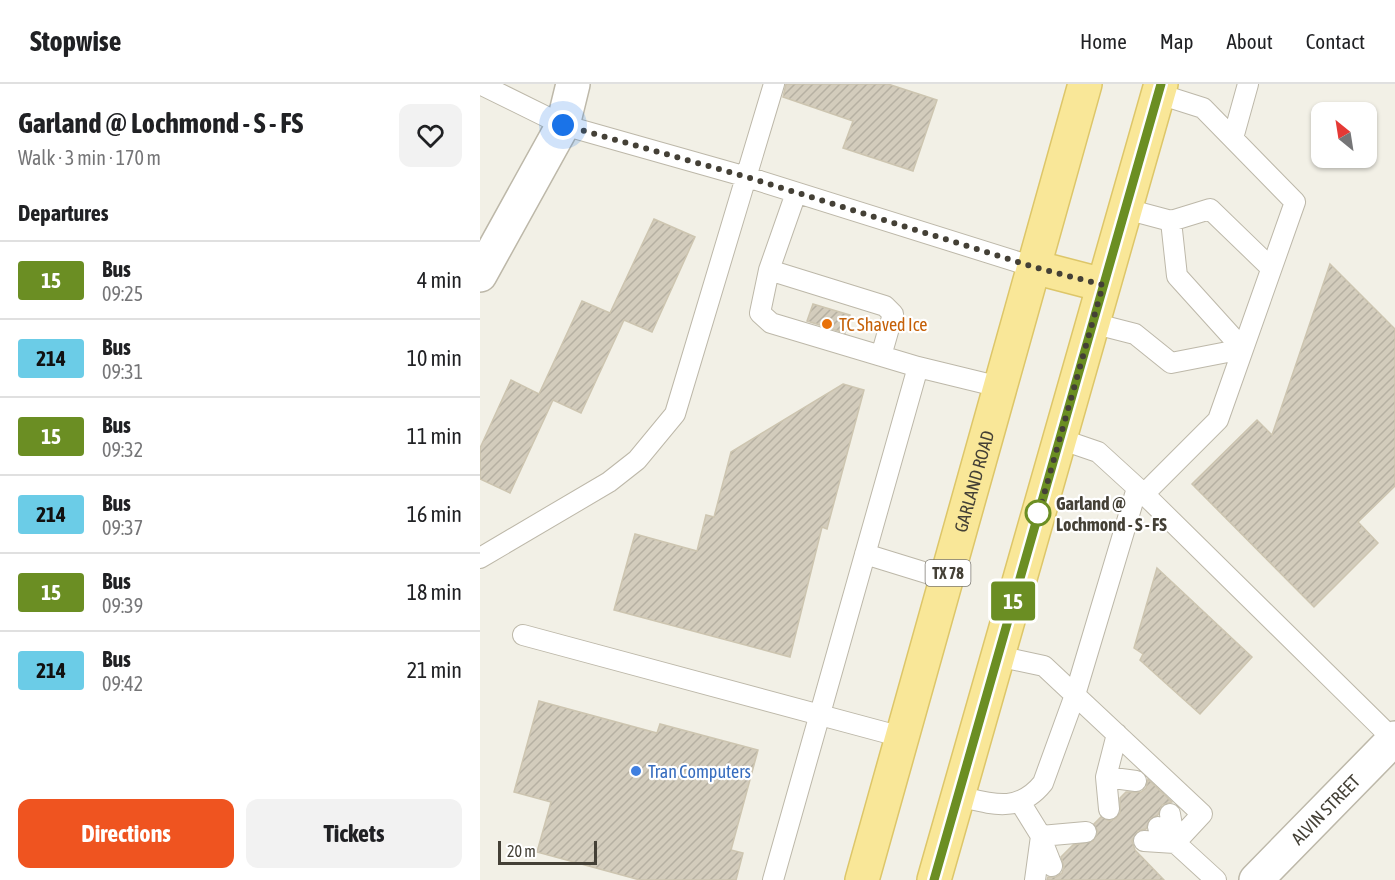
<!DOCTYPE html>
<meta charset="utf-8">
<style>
:root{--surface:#fff;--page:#f2f2f2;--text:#202124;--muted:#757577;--line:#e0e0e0;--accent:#ef5420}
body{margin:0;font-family:"Asap Condensed",sans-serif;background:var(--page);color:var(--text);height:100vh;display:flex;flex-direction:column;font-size:22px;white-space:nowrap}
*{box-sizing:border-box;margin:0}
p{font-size:20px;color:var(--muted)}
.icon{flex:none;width:33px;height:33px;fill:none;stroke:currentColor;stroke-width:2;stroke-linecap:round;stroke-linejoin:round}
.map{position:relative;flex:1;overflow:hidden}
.drawer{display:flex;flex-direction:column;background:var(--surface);width:480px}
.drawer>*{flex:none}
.badge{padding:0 12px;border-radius:4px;font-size:21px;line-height:39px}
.needle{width:39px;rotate:330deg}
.controls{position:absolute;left:831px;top:18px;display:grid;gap:12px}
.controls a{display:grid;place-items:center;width:66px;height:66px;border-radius:12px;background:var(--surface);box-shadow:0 2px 4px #0004;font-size:30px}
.scale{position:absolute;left:18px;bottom:15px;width:99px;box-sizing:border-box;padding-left:6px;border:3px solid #444036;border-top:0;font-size:16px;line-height:21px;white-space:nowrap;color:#444036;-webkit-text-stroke:4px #fff;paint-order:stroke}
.you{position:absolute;width:30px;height:30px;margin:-15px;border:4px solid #fff;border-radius:50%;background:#1a73e8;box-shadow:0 0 0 9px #1a73e833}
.map>.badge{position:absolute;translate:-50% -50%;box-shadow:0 0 0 3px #fff}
h2{padding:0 18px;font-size:22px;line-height:54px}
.round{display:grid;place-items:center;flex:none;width:63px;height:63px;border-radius:12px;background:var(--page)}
.summary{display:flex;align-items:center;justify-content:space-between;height:102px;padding:0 18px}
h1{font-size:28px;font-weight:700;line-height:45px}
.button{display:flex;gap:12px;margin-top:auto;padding:12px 18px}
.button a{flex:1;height:69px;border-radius:12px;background:var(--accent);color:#fff;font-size:24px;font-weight:700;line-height:69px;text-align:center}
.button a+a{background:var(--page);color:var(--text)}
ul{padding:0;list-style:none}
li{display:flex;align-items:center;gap:18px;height:78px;padding:0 18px;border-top:2px solid var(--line)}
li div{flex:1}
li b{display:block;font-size:22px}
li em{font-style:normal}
li .badge{min-width:66px;font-weight:700;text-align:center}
header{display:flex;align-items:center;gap:36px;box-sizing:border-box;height:84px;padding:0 30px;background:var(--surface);border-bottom:2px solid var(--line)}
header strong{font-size:28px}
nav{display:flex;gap:33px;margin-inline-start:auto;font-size:21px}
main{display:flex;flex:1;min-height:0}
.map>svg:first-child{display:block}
.building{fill:url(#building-hatch);stroke:#cdc5b0;stroke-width:1.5}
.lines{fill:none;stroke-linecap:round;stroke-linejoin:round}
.service-casing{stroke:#bdb8a9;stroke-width:22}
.minor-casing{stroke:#bdb8a9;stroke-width:36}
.primary-casing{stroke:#ddc669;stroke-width:36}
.service{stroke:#fff;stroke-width:20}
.minor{stroke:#fff;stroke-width:33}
.primary{stroke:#f9e798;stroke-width:33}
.line-casing{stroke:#fff;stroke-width:14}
.line{stroke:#6b8e23;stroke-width:9}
.walk{stroke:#444036;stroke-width:6;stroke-dasharray:0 10.8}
.food-dot{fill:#e8710a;stroke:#fff;stroke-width:2}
.stop-dot{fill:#fff;stroke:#6b8e23;stroke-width:3}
.shop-dot{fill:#3f7fe0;stroke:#fff;stroke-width:2}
.labels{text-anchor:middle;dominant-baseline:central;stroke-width:4.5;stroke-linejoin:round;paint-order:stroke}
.shield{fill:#fff;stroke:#7c7972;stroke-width:1.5}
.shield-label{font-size:16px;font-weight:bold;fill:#444036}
.food-label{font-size:18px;fill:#c56008;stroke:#fff;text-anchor:start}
.street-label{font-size:18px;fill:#444036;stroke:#fff}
.stop-label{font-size:18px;font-weight:bold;fill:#444036;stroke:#fff;text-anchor:start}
.shop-label{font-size:18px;fill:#366cbe;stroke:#fff;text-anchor:start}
</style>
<header>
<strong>Stopwise</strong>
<nav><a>Home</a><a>Map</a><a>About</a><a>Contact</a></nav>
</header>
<main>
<section class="drawer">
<div class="summary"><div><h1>Garland @ Lochmond - S - FS</h1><p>Walk · 3 min · 170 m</p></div><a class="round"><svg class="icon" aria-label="heart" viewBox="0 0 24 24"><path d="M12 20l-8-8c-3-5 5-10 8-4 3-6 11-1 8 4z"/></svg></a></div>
<h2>Departures</h2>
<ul>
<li><span class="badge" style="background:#6b8e23;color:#fff">15</span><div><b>Bus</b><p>09:25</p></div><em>4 min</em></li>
<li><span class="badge" style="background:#6bcce7;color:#111">214</span><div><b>Bus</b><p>09:31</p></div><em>10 min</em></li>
<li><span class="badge" style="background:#6b8e23;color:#fff">15</span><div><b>Bus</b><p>09:32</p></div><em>11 min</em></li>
<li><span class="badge" style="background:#6bcce7;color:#111">214</span><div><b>Bus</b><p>09:37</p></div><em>16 min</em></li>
<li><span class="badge" style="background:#6b8e23;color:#fff">15</span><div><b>Bus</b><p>09:39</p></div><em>18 min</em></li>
<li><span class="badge" style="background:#6bcce7;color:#111">214</span><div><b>Bus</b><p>09:42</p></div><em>21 min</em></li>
</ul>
<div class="button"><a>Directions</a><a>Tickets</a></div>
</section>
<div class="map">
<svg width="915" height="796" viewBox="0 0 915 796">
<defs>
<pattern id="building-hatch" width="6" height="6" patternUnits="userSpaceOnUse" patternTransform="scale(1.5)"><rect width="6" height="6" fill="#d3ccbc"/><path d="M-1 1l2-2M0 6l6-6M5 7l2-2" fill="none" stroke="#b6b0a2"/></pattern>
</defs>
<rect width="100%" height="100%" fill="#f2f0e6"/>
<path class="building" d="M 306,0 L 408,0 L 457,16 L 433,87 L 363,64 L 373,37 L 303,13 Z
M 174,135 L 215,153 L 172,248 L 144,236 L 101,329 L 73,316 L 30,409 L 0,395 L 0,364 L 31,296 L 59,310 L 102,217 L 130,229 Z
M 850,180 L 915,245 L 915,402 L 878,438 L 898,459 L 834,523 L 712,400 L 777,336 L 792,351 Z
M 333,220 L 370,231 L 365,249 L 327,237 Z
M 363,300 L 384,306 L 347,445 L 342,443 L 310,573 L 134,526 L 155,450 L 217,467 L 226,431 L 234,433 L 251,368 Z
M 677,484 L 772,573 L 720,630 L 660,576 L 663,570 L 654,564 Z
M 59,617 L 177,649 L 180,640 L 278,666 L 251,766 L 263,769 L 256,796 L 160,796 L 57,768 L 71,718 L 34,708 Z
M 668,695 L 692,718 L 682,721 L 678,731 L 670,735 L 666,745 L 658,747 L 652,757 L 655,766 L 684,796 L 567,796 L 568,793 L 576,793 L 582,789 L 584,783 L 581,773 L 593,761 L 613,757 L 618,748 L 614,740 L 621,733 L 630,737 L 636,734 L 640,729 L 640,714 L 646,708 L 661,708 L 666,704 Z"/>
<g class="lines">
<g class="service-casing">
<path id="service" d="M 0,0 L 83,41 L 267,93 L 554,183
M 679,10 L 723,24 L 815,118 L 738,336 L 664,410 L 913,655
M 753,54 L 768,0
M 316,109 L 289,186 L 280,229 L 291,239 L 438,283 L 520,303
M 646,125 L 691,137 L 730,125 L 791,184
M 691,137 L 697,192 L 763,265
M 289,186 L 405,222 L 413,230 L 401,272
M 612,239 L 655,250 L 691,279 L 763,265
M 580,355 L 618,368 L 664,410
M 385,470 L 466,495
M 0,474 L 129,398 L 157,376 L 195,330 L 294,0
M 43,551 L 422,653
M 517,572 L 564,582 L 722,730 L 695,759 L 664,757
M 626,693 L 656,697
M 478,712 C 512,720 538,730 563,699 L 595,611 L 657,404
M 540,718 L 561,752
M 629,725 L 626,693 L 637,650
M 690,730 L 695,759
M 678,743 L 736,796
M 561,754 L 572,782
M 293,796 L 438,283
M 555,796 L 561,752 L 606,748"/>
</g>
<g class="minor-casing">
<g id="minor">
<path d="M 0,191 L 83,41 L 93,0"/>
<path id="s1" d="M 776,796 L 915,654"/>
</g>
</g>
<g class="primary-casing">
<g id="primary">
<path d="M 554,183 L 623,201"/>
<path id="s2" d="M 382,796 L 605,0"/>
<path d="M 454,796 L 681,0"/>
</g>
</g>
<use href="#service" class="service"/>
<use href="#minor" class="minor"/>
<use href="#primary" class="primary"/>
</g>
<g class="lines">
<g class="line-casing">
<path id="line" d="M 454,796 L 681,0"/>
</g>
<use href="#line" class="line"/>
<path class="walk" d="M 83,41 L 267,93 L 554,183 L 623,201 L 556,439 L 558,429"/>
</g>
<circle class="food-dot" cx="347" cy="240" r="6"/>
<circle class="stop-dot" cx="558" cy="429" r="12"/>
<circle class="shop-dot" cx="156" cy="687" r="6"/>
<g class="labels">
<rect class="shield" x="445.5" y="476" width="45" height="26" rx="4.5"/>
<g class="shield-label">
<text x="468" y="489">TX 78</text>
</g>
<g class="food-label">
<text x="359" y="240">TC Shaved Ice</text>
</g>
<g class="street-label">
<text stroke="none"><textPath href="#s2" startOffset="414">GARLAND ROAD</textPath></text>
<text stroke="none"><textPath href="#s1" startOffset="99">ALVIN STREET</textPath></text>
</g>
<g class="stop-label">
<text x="576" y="419">Garland @<tspan x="576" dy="21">Lochmond - S - FS</tspan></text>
</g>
<g class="shop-label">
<text x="168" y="687">Tran Computers</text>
</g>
</g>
</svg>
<div class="controls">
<a><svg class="needle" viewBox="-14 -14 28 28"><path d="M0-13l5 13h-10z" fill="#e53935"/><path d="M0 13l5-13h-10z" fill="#757577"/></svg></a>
</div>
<div class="scale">20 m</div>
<div class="you" style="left:83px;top:41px"></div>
<b class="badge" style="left:533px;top:517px;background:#6b8e23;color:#fff">15</b>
</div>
</main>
